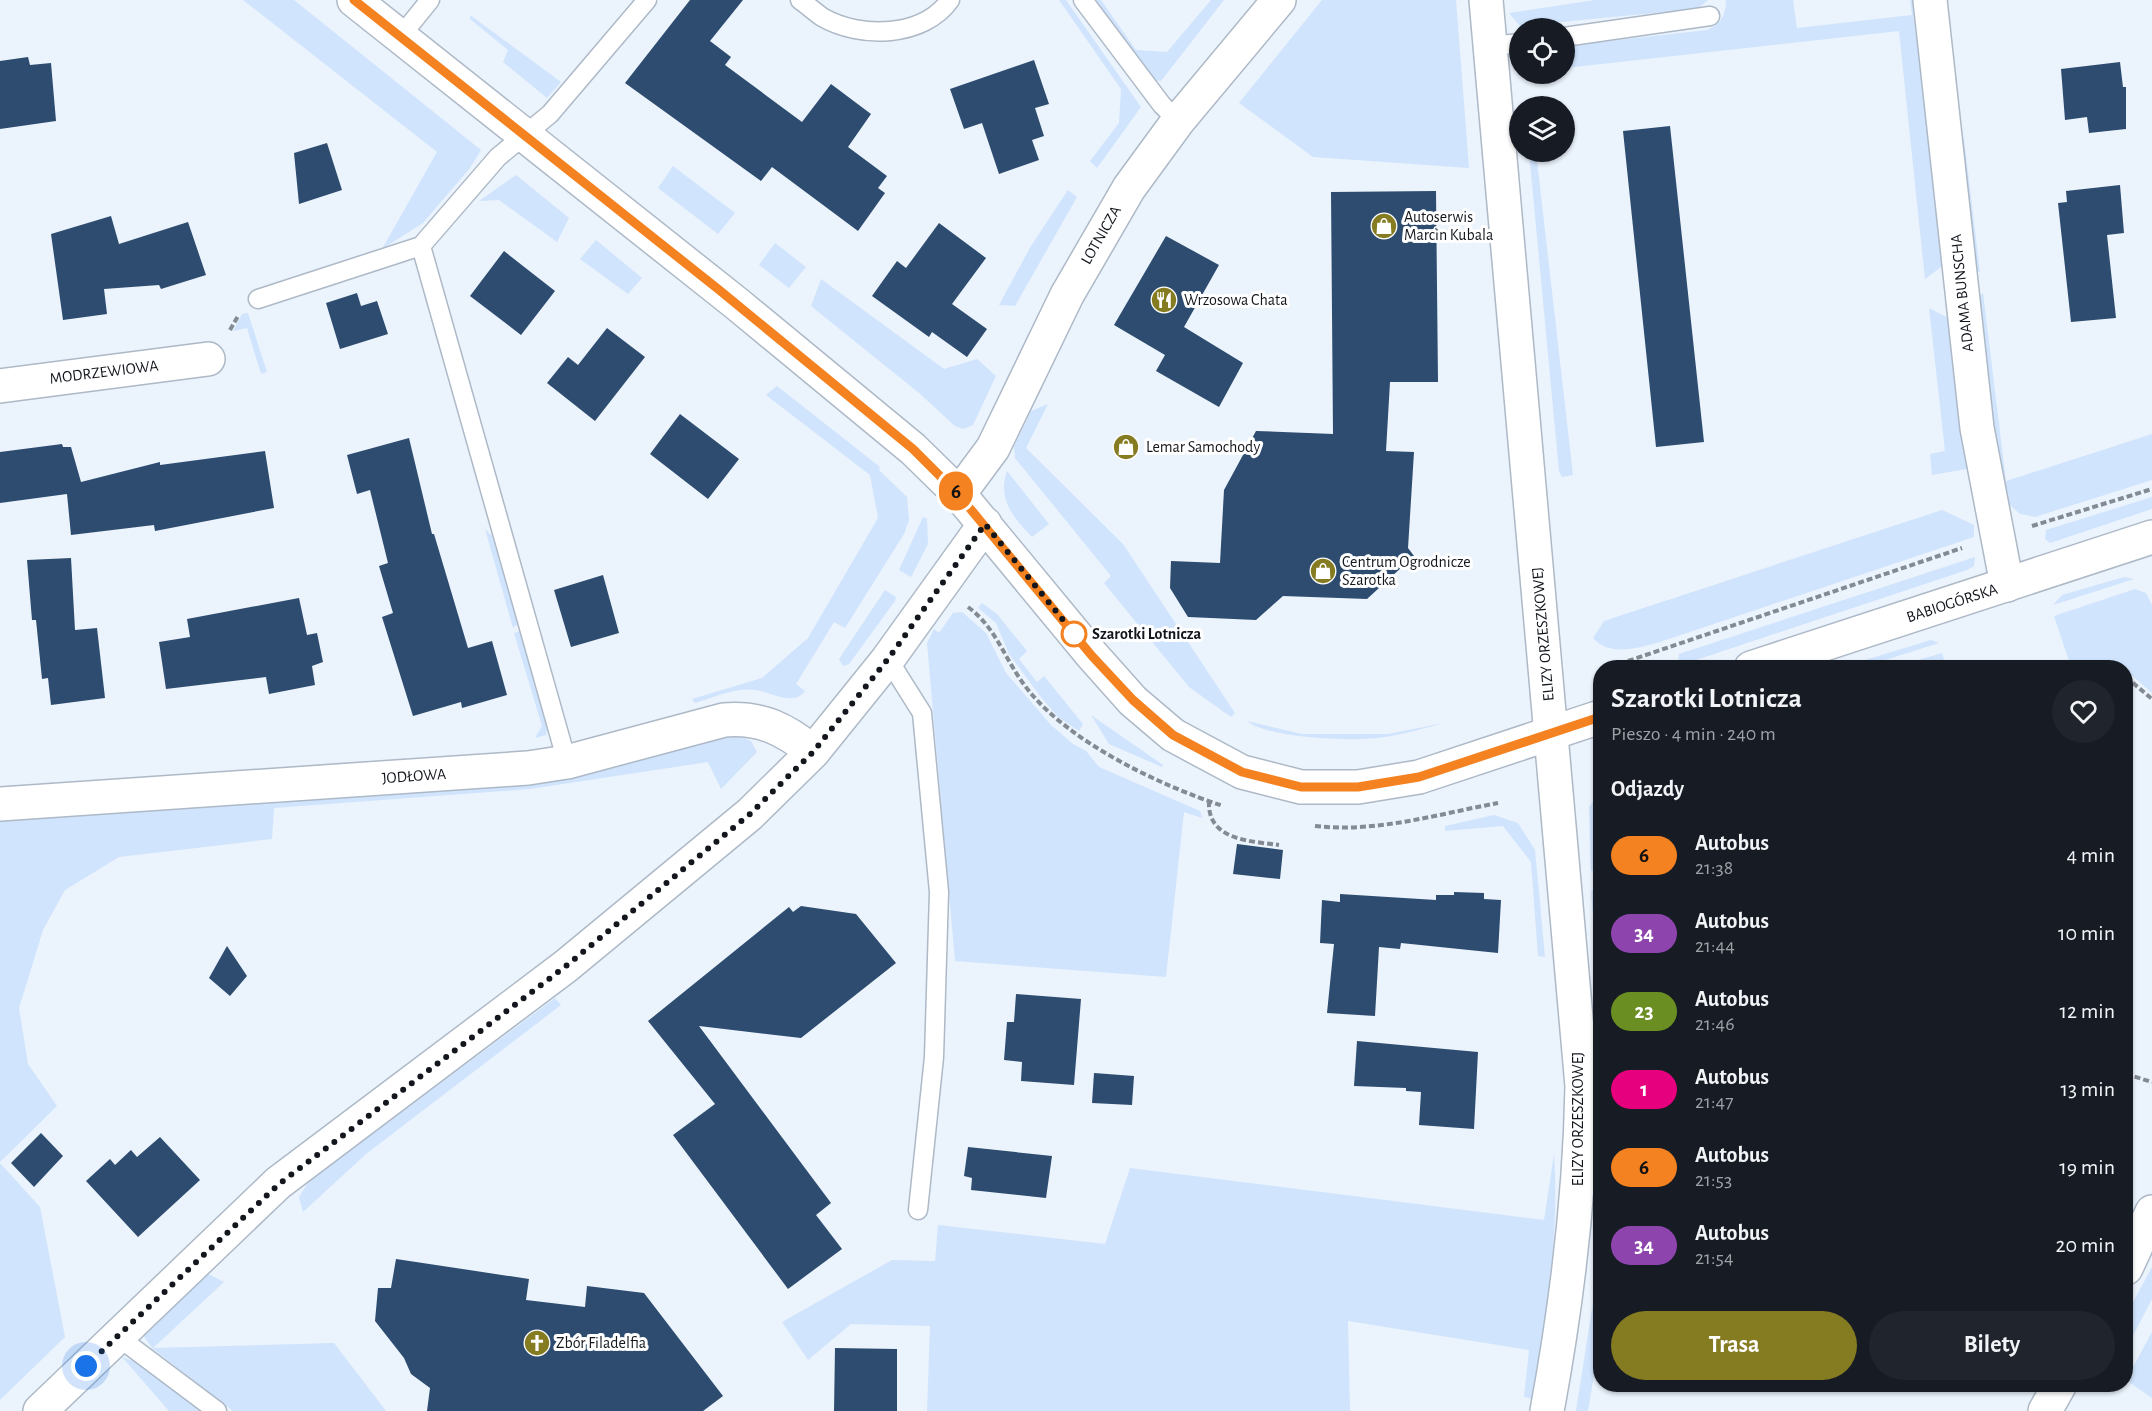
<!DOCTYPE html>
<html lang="pl">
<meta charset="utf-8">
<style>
:root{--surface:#171b24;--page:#20242c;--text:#f1f3f6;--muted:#9ea1a6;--accent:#857b21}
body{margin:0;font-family:"Alegreya Sans",sans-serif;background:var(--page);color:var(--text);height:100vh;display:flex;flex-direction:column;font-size:22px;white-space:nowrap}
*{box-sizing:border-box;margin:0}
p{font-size:20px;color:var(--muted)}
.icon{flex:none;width:33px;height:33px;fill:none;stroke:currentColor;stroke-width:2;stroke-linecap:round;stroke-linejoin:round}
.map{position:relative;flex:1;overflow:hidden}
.details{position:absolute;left:1593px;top:660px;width:540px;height:732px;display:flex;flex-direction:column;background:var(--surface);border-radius:24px;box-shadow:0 2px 4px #0004}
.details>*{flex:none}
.badge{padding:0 12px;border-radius:20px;font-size:21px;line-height:39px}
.buttons{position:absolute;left:1509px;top:18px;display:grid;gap:12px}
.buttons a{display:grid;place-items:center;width:66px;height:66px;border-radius:50%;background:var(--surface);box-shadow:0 2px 4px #0004;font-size:30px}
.you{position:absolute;width:30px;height:30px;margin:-15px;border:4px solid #fff;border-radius:50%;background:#1a73e8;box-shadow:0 0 0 9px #1a73e833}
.map>.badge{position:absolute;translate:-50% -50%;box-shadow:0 0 0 3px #fff}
h2{padding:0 18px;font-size:22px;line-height:54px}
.round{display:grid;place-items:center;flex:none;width:63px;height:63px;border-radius:32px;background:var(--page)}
.headline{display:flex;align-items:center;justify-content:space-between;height:102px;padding:0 18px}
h1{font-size:28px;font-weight:700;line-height:45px}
.action{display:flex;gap:12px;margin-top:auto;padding:12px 18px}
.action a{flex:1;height:69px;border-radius:36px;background:var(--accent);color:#fff;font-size:24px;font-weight:700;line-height:69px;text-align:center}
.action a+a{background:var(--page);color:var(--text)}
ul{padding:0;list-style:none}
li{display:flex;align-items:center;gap:18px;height:78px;padding:0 18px}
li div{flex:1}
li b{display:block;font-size:22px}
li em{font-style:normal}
li .badge{min-width:66px;font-weight:700;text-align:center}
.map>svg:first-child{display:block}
.green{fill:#d0e4fd}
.building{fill:#2d4c6f}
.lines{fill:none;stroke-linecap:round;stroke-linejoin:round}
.lane-casing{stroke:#adb9c7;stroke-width:21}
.street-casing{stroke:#adb9c7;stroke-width:36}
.secondary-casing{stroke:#adb9c7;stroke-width:36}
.path{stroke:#848a92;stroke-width:4;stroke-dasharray:6 3;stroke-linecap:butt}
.lane{stroke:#fff;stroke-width:18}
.street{stroke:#fff;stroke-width:33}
.secondary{stroke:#fff;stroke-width:33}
.line-casing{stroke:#fff;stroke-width:14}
.line{stroke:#f58220;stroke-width:9}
.walk{stroke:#13171d;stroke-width:6;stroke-dasharray:0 10.8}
.stop-dot{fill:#fff;stroke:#f58220;stroke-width:3}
.labels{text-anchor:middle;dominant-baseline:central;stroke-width:6;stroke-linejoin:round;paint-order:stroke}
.poi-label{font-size:16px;fill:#13171d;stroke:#fff;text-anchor:start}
.street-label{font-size:16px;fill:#13171d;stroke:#fff}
.stop-label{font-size:16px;font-weight:bold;fill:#13171d;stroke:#fff;text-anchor:start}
</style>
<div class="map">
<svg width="2152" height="1411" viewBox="0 0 2152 1411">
<rect width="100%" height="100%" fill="#ebf3fc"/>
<path class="green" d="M 243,0 L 294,0 L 481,150 L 470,168 L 423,223 L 382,249 L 437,152 Z
M 1059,0 L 1066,0 L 1141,107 L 1097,168 L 1090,161 L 1119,123 L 1121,89 Z
M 1095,0 L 1101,0 L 1136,50 L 1167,52 L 1211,0 L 1224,0 L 1161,81 L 1154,80 Z
M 1322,0 L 1456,0 L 1469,168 L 1313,157 L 1239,103 Z
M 1595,0 L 1708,0 L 1697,9 L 1520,26 L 1509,13 Z
M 1726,0 L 1793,0 L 1797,28 L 1912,15 L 1910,0 L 1920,0 L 1913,15 L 1949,261 L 1925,279 L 1899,31 L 1565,68 L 1564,49 L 1582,44 L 1707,30 C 1720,24 1726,16 1726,0 Z
M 470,15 L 561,82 L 547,98 L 503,62 L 508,50 L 470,19 Z
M 1964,139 L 1980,272 L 1966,266 L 1953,143 Z
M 1529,152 L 1536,152 L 1573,475 L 1562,477 L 1559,471 Z
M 673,166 L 735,213 L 718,234 L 658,188 Z
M 516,175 L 569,218 L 557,242 L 499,200 L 479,201 Z
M 1068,190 L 1077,197 L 1015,306 L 999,305 L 1031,246 Z
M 596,240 L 642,278 L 628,294 L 580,259 Z
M 775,243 L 806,267 L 789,288 L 759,265 Z
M 821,279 L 944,369 L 977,359 L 996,376 L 973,425 L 963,429 L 955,426 L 919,393 L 811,306 Z
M 1983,293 L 2006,481 L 2152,434 L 2152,480 L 2035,517 L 2020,514 L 2002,498 L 1972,301 Z
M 1929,308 L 1956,322 L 1972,468 L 1932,475 L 1930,454 L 1945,451 Z
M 248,313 L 267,372 L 261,374 L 247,328 L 233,331 L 242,314 Z
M 777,386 L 880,467 L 879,470 L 907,497 L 909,520 L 904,534 L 845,628 L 834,622 L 796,684 L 805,691 C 793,707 771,692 756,690 C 735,687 715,697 695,703 L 692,699 L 762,678 L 808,638 L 878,518 L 870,475 L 766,395 Z
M 1048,404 L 1026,448 L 1123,544 L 1235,713 L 1231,717 L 1189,687 L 1104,583 L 1111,576 L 1015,458 L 1014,447 L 1031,411 Z
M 1007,471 L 1049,524 L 1032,537 C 1014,518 997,500 1007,471 Z
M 2152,497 L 2152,509 L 2050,543 L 2045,539 L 2046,530 Z
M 1942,510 L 1974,525 L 1974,537 L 1660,642 C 1638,648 1610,657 1593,638 L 1604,621 Z
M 923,517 L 927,519 L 928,544 L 911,577 L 899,570 Z
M 485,529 L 492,536 L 519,623 L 513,628 Z
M 1975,557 L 1974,566 L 1967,570 L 1678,666 L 1679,654 Z
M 2124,577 L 2134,579 L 2053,605 L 2062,595 Z
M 2135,589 L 2146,593 L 2152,605 L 2152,693 L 2126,670 L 2126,668 L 2105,665 L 2071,667 L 2054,616 Z
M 885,590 L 896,597 L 895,601 L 849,664 L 843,666 L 839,659 Z
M 982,603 L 997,614 L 1027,651 L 1019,659 L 1037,682 L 1044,676 L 1083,724 L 1079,731 L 1058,717 L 1040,696 L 1009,654 L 996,623 L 978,608 Z
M 962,612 L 986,633 L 1006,673 L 1051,725 L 1073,744 L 1086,751 L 1099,767 L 1200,811 L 1202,818 L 1184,812 L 1166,977 L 955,961 L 927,643 L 934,629 L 939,633 L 953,613 Z
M 520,631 L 547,729 L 546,735 L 535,738 L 542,726 L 514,633 Z
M 1931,640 L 1939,643 L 1863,667 L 1842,667 Z
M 1942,653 L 1946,667 L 1894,667 L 1895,667 Z
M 1091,715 L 1163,765 L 1162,767 L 1109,744 Z
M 1247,721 L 1302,734 L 1388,734 L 1444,723 C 1425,728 1405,734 1385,737 C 1356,742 1269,739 1247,721 Z
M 737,735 L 751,741 L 757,752 L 721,789 L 708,762 L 530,789 L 274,808 L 272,839 L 119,857 L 65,890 L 43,930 L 19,1008 L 28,1064 L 57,1106 L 0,1162 L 0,819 Z
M 1600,791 L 1600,870 L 1591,871 L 1589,807 Z
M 1494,815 L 1518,823 L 1535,850 L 1545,957 L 1538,956 L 1531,862 L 1503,826 L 1445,831 L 1445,826 Z
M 1600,886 L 1600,999 L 1591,892 L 1595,887 Z
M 555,998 L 561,1005 L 366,1154 L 303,1212 L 299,1197 L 309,1181 Z
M 1554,1154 C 1560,1236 1545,1317 1533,1399 L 1524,1397 L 1529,1350 L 1348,1321 L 1350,1411 L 927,1411 L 930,1326 L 851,1324 L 808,1360 L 782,1322 L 892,1260 L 935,1261 L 938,1225 L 1105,1244 L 1130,1168 L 1544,1220 Z
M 0,1163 L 40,1207 L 65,1337 L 0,1400 Z
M 2152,1267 L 2152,1299 L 2126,1349 L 2126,1315 Z
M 208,1274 L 224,1282 L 153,1348 L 334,1343 L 386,1411 L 233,1411 L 152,1348 L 143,1335 L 199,1277 Z
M 1600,1278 L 1600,1338 L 1588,1411 L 1576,1411 L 1596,1283 Z
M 2152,1332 L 2152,1398 L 2126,1380 Z
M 122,1357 L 139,1363 L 207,1411 L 169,1411 Z"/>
<path class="building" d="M 690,0 L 743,0 L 710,41 L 731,57 L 725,65 L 802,122 L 831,84 L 871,114 L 848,147 L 887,176 L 878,188 L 885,193 L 858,231 L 772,167 L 761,181 L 625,83 Z
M 28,57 L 30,65 L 51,63 L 56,121 L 0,129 L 0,61 Z
M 1034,60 L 1049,104 L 1035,108 L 1044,136 L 1032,140 L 1039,160 L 999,174 L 982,123 L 964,129 L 950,89 Z
M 2120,62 L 2123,87 L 2126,87 L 2126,129 L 2089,133 L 2087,117 L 2065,120 L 2061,69 Z
M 1670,126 L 1704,442 L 1656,447 L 1623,131 Z
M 327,143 L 342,190 L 299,204 L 294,153 Z
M 2120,185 L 2124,233 L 2107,235 L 2116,318 L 2071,322 L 2058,203 L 2067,202 L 2066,191 Z
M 1436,191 L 1438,382 L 1390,382 L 1386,451 L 1414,452 L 1408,548 L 1414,556 L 1367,599 L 1283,596 L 1256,620 L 1188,617 L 1170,588 L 1171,561 L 1220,563 L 1224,490 L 1256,431 L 1333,434 L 1331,192 Z
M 111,216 L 119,244 L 188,222 L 206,275 L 161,289 L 159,285 L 104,289 L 107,314 L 63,320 L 51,234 Z
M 939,223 L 986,258 L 952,304 L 987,329 L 967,357 L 932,332 L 929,337 L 872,296 L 897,261 L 906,268 Z
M 1166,236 L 1219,265 L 1184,327 L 1243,363 L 1219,407 L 1156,371 L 1165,355 L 1114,325 Z
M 504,251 L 555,291 L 521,335 L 470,296 Z
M 357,293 L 361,306 L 377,301 L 388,334 L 340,349 L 326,303 Z
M 607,328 L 645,357 L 595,421 L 547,383 L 568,357 L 578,365 Z
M 680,414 L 739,459 L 708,499 L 650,454 Z
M 409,438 L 432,534 L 434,534 L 468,648 L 492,641 L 507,695 L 462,708 L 461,702 L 413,716 L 382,617 L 393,613 L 379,566 L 388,563 L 370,490 L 357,494 L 347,455 Z
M 62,444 L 63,447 L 71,447 L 81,482 L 160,462 L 160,465 L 265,451 L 274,508 L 155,531 L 154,525 L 71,535 L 67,494 L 0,503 L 0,452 Z
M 71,558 L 75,630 L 97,628 L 105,698 L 51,705 L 48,678 L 42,679 L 36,620 L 32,620 L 27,560 Z
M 603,575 L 619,633 L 571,647 L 554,590 Z
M 299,598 L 307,635 L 317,633 L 323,662 L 312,666 L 315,685 L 269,694 L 266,677 L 166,689 L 159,642 L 190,637 L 187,619 Z
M 1237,844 L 1283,850 L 1280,879 L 1233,874 Z
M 1454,892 L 1484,893 L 1484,899 L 1501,900 L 1498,953 L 1401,943 L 1400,949 L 1379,947 L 1375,1016 L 1327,1013 L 1334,944 L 1320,943 L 1322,900 L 1340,902 L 1340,894 L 1436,900 L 1436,895 L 1454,895 Z
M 801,906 L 856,914 L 896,963 L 801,1038 L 699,1026 L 831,1203 L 816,1215 L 842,1249 L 788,1289 L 673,1135 L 715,1104 L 648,1021 L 789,907 L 793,912 Z
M 227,946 L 247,976 L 230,996 L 209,978 Z
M 1016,994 L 1081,999 L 1074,1085 L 1021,1081 L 1022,1062 L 1004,1060 L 1007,1022 L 1014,1022 Z
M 1357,1041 L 1478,1052 L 1474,1129 L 1419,1125 L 1421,1092 L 1406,1091 L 1406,1088 L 1354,1086 Z
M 1094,1073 L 1134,1076 L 1132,1105 L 1092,1103 Z
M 41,1133 L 63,1156 L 34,1187 L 11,1163 Z
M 160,1137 L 200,1180 L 138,1237 L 86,1181 L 110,1159 L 115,1165 L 131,1150 L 137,1157 Z
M 968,1147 L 1052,1156 L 1046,1198 L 971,1190 L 972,1178 L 964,1176 Z
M 396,1259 L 529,1279 L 526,1300 L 585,1307 L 587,1286 L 644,1293 L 723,1396 L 703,1411 L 427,1411 L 430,1388 L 411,1374 L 404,1358 L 375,1321 L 378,1288 L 391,1288 Z
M 835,1348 L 897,1349 L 897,1411 L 834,1411 Z"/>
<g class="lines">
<g class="lane-casing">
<path id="lane" d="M 800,0 C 807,5 815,12 822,17 C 860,39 923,38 950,0
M 1083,0 L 1162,105 L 1178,121
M 400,37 L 430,0
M 1564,37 L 1710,16
M 1490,46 L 1520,43
M 421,246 L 567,762
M 258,299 L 421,246 L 498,157 L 550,114 L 647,0
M 888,659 L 922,713 L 939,892 L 934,1057 L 918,1210
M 117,1336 L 217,1411"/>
</g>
<g class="street-casing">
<path id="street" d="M 1486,0 L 1582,1086 C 1580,1195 1567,1303 1547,1411
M 1930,0 L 1977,428 L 2007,585
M 0,386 L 208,359
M 959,494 L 993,448 L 1067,295 L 1129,188 L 1178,121 L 1279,0
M 0,804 L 528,768 L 567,762 L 724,720 C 761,717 785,729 813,752
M 2126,1268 L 2152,1212
M 40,1411 L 278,1183 L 566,966 L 750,814 L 813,752 L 888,659 L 985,524
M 2045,1411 L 2060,1384"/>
</g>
<g class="secondary-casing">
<path id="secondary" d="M 354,0 L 736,303 L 913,449 L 959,494 L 1092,655 L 1133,701 L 1173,735 L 1242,772 L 1301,787 L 1358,787 L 1419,777 L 1600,717
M 1751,668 L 2152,537"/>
</g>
<path class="path" d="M 230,330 L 238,316
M 2032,526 L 2152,489
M 968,607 C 998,629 1005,662 1029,691 C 1071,743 1159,785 1223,806
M 1628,661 L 1962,548
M 2126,677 L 2152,699
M 1209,801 C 1207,840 1249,841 1279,845
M 1315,826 C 1377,833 1438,814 1498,803
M 2126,1074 L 2152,1082"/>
<use href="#lane" class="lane"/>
<use href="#street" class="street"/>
<use href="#secondary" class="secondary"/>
</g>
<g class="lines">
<g class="line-casing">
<path id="line" d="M 354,0 L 718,289 L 913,449 L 958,494 L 1092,656 L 1133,700 L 1173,735 L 1242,772 L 1301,787 L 1358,787 L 1419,777 L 1600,717"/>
</g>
<use href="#line" class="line"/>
<path class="walk" d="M 86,1366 L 279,1184 L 566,966 L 750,814 L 813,752 L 888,659 L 985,524 L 1077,637 L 1074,634"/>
</g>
<defs>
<g id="shop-disc" transform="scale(1.35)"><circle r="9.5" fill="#857b21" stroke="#fff"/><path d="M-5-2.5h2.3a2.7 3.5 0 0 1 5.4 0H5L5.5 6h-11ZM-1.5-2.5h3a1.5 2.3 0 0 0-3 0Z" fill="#fff"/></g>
<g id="restaurant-disc" transform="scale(1.35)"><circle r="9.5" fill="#857b21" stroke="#fff"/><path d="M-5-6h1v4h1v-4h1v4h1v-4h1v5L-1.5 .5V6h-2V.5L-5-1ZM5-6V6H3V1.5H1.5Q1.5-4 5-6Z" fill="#fff"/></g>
<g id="church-disc" transform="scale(1.35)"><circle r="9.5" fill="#857b21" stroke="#fff"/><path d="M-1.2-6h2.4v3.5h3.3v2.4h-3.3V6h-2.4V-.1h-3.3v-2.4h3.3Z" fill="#fff"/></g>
</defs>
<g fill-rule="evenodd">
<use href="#shop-disc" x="1384" y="226"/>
<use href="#restaurant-disc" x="1164" y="300"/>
<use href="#shop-disc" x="1126" y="447"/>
<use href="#shop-disc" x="1323" y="571"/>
<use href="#church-disc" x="537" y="1343"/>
</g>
<circle class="stop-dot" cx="1074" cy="634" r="12"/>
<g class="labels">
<g class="poi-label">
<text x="1404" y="217">Autoserwis<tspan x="1404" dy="18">Marcin Kubala</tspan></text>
<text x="1184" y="300">Wrzosowa Chata</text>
<text x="1146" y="447">Lemar Samochody</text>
<text x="1342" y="562">Centrum Ogrodnicze<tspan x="1342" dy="18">Szarotka</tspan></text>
<text x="556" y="1343">Zbór Filadelfia</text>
</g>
<g class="street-label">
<text transform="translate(1101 235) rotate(-60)">LOTNICZA</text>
<text transform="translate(1962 293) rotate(-96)">ADAMA BUNSCHA</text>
<text transform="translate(104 372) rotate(-7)">MODRZEWIOWA</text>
<text transform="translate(1952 603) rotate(-18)">BABIOGÓRSKA</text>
<text transform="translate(1543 634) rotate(-95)">ELIZY ORZESZKOWEJ</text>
<text transform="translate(414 776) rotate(-4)">JODŁOWA</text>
<text transform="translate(1578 1119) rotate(-90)">ELIZY ORZESZKOWEJ</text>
</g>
<g class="stop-label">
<text x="1092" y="634">Szarotki Lotnicza</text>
</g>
</g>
</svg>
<div class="buttons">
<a><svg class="icon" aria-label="locate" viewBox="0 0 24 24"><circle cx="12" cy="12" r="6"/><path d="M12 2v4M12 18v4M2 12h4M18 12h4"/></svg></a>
<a><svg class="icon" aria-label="layers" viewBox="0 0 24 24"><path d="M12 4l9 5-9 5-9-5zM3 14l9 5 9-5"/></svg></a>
</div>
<div class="you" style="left:86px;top:1366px"></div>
<b class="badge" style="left:956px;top:491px;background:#f58220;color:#111">6</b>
<section class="details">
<div class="headline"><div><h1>Szarotki Lotnicza</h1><p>Pieszo · 4 min · 240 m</p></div><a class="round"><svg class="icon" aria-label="heart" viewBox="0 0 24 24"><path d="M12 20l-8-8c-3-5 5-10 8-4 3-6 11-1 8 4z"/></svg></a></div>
<h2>Odjazdy</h2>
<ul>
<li><span class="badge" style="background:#f58220;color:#111">6</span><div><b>Autobus</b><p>21:38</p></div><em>4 min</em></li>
<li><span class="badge" style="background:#8e44ad;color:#fff">34</span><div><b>Autobus</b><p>21:44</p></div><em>10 min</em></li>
<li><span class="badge" style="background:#6b8e23;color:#fff">23</span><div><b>Autobus</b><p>21:46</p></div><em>12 min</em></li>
<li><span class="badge" style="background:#e6007e;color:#fff">1</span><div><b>Autobus</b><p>21:47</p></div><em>13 min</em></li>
<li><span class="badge" style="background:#f58220;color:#111">6</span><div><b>Autobus</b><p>21:53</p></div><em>19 min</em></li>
<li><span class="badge" style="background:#8e44ad;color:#fff">34</span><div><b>Autobus</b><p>21:54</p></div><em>20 min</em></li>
</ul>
<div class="action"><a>Trasa</a><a>Bilety</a></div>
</section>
</div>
